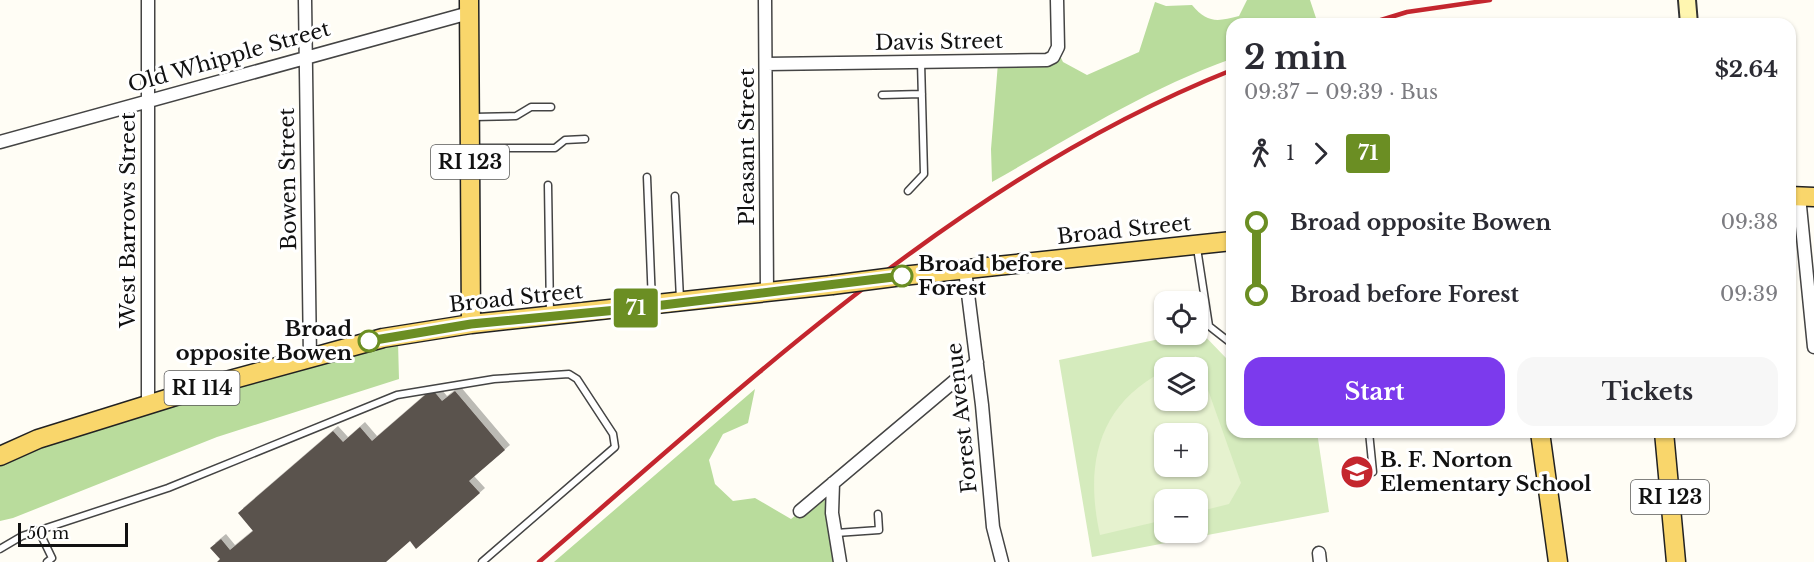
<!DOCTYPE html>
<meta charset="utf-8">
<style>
:root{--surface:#fff;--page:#f7f7f7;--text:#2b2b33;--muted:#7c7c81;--accent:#7c3aed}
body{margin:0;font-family:"Libre Baskerville",serif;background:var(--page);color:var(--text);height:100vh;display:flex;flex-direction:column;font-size:22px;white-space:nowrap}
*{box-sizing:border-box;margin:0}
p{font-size:20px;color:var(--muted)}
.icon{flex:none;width:33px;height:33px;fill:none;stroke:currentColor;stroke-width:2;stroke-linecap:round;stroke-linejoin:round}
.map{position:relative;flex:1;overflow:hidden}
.drawer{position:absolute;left:1226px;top:18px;width:570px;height:420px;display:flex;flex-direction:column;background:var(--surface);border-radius:18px;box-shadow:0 2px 4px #0004}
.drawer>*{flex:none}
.badge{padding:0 12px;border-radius:4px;font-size:21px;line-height:39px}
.fabs{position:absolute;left:1154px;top:291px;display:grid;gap:12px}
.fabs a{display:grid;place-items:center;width:54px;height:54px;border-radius:12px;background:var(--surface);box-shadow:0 2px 4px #0004;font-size:30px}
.scale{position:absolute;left:18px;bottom:15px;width:110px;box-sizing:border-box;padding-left:6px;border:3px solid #111;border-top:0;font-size:16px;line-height:21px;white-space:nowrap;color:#111;-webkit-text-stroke:4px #fff;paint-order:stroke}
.map>.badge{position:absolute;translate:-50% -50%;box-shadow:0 0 0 3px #fff}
.legs{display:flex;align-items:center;gap:9px;height:66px;padding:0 18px;font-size:20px}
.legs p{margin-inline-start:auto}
.headline{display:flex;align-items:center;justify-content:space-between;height:102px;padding:0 18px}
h1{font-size:33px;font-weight:700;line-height:45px}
.action{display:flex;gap:12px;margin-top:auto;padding:12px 18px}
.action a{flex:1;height:69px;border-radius:18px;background:var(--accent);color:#fff;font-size:24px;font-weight:700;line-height:69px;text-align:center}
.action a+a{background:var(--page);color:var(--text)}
ul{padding:0 18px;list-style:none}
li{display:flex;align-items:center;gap:21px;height:72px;font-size:22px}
li i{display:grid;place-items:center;width:9px;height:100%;margin:0 8px;background:currentColor}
li i::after{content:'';width:15px;height:15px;margin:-8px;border:4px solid;border-radius:50%;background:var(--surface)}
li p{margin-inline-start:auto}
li:first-child i{background:linear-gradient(#0000 50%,currentColor 0)}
li:last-child i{background:linear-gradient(currentColor 50%,#0000 0)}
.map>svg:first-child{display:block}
.green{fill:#d5ebbd;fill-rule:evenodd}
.forest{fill:#b9dc9c}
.pitch{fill:#e6f2cf;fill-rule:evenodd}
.building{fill:#5a524d;filter:url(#shadow)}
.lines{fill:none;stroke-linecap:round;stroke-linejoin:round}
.lane-casing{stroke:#444;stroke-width:9}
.street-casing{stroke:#444;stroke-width:15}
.secondary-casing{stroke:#333;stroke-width:20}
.primary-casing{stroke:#222;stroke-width:21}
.lane{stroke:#fff;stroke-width:6}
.street{stroke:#fff;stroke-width:12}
.secondary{stroke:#fff6b0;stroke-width:16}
.primary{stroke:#f9d66b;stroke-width:18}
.rail{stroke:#c4262e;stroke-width:4.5}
.primary-bridge-casing{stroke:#222;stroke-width:21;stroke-linecap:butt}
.primary-bridge{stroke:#f9d66b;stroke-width:18}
.line-1-casing{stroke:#fff;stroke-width:14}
.line-1{stroke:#6b8e23;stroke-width:9}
.stop-1-dot{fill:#fff;stroke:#6b8e23;stroke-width:3}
.labels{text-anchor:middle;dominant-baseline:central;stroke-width:6;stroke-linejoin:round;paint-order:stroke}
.shield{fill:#fff;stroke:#585858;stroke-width:1.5}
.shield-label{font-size:20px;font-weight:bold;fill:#111}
.street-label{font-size:21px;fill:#111;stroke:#fff}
.stop-label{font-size:21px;font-weight:bold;fill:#111;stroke:#fff;text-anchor:start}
.poi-label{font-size:21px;font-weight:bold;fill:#111;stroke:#fff;text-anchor:start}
</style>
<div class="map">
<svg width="1814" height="562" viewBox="0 0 1814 562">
<defs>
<filter id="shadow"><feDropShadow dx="5" dy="-5" stdDeviation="0" flood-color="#0004"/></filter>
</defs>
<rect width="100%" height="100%" fill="#fffdf5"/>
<path class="green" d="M 1199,330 L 1226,358 L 1231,358 L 1232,432 L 1317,432 L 1329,512 L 1092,557 L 1059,360 L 1179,335 L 1197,334 ZM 1164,368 L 1197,368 L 1197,400 L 1164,400 ZM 1164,434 L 1197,434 L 1197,466 L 1164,466 ZM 1164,500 L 1197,500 L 1197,532 L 1164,532 Z"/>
<path class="forest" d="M 1247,0 L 1310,0 L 1318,24 L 1232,24 L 1231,59 C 1147,89 1070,138 992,182 L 991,149 L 998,63 L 1059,54 L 1063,62 L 1087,75 L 1139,52 L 1155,2 L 1166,6 L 1192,5 C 1207,23 1217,22 1239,16 Z
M 398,342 L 399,379 L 217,437 L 13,518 L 0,521 L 0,464 L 38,446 L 138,413 Z
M 755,389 L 748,423 L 723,434 L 709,460 L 715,484 L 733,501 L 755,498 L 791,519 L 827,491 L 842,562 L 554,562 Z"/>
<path class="pitch" d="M 1196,356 L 1241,483 L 1229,504 L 1197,512 L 1197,500 L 1164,500 L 1164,520 L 1100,535 C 1085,467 1096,406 1164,371 L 1164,400 L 1197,400 L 1197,368 L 1172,367 ZM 1164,434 L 1197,434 L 1197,466 L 1164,466 Z"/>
<path class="building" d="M 432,389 L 442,401 L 455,391 L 505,450 L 469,481 L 480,493 L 416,549 L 410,541 L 386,562 L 217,562 L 220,559 L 210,548 L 221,539 L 230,550 L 253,531 L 238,513 L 333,431 L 343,442 L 360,427 L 372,441 Z"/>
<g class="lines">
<g class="lane-casing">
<path id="lane" d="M 1607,24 L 1629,24
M 882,95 L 922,94
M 473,117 L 516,116 L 531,107 L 551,107
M 473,148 L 555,148 L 565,140 L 585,139
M 647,177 L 652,303
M 548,185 L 550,313
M 908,191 L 924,174 L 921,62
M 675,196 L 680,299
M 1197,248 L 1209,326 L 1232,344
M 1369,432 L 1373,472
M 39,531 L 52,558 L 47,562
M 836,533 L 879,530 L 878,514
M 0,549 L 22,536 L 168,488 L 397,395 L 494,379 L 569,374 L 577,379 L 613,434 L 615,447 L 482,562"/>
</g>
<g class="street-casing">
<path id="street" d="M 305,0 L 310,358
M 765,0 L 767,293
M 766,64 L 1047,60 L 1053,57 L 1058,47 L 1057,0
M 0,142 L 469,13
M 1799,196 L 1814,347
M 965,270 L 982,405 L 993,527 L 1002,562
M 148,405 L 148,0
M 833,483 L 832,513 L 840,562
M 800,511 L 977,362
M 1319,553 L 1320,562"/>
</g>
<g class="secondary-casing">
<path id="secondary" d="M 1687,0 L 1689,24"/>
</g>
<g class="primary-casing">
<path id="primary" d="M 469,0 L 471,324
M 1790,196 L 1814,197
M 902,276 L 1232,241
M 1540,432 L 1558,562
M 1664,432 L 1676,562
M 0,456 L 38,439 L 208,386 L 383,338 L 471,324 L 832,285"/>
</g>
<use href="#lane" class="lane"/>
<use href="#street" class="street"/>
<use href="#secondary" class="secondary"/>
<use href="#primary" class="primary"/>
<path class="rail" d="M 1368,24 L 1407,12 L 1490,0
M 539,562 C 753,378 965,176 1232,70"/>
<g class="primary-bridge-casing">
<path id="primary-bridge" d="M 832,285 L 902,276"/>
</g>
<use href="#primary-bridge" class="primary-bridge"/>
</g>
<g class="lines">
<g class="line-1-casing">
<path id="line-1" d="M 369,341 L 471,324 L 638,308 L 902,276"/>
</g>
<use href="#line-1" class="line-1"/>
</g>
<defs>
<g id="school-disc" transform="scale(1.725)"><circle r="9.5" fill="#c4262e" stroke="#fff"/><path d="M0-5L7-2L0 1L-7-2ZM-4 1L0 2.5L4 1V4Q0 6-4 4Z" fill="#fff"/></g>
</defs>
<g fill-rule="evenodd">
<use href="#school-disc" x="1357" y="472"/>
</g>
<g class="stop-1-dot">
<circle cx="902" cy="276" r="10"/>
<circle cx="369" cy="341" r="10"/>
</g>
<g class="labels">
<g class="shield">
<rect x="431" y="145" width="78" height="34" rx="4.5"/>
<rect x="164.5" y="371" width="75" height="34" rx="4.5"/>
<rect x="1631" y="480" width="78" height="34" rx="4.5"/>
</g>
<g class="shield-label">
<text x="470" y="162">RI 123</text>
<text x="202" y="388">RI 114</text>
<text x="1670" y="497">RI 123</text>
</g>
<g class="street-label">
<text transform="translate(939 42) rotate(-1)">Davis Street</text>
<text transform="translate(229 57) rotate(-16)">Old Whipple Street</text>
<text transform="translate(747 147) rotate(-90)">Pleasant Street</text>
<text transform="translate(288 179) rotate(-91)">Bowen Street</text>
<text transform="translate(128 220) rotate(-90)">West Barrows Street</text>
<text transform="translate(1124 230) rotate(-6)">Broad Street</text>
<text transform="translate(516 298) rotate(-6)">Broad Street</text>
<text transform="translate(962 418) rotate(-96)">Forest Avenue</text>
</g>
<g class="stop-label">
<text x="918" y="264">Broad before<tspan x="918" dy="24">Forest</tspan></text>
<text x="352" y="329" text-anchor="end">Broad<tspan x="352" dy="24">opposite Bowen</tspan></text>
</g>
<g class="poi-label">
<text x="1380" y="460">B. F. Norton<tspan x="1380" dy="24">Elementary School</tspan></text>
</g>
</g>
</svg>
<div class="fabs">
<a><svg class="icon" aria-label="locate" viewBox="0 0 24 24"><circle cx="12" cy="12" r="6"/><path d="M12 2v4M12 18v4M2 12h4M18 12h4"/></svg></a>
<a><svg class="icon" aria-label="layers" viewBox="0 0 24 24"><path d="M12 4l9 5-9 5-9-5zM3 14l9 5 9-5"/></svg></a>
<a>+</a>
<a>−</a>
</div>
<div class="scale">50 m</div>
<b class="badge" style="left:636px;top:308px;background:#6b8e23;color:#fff">71</b>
<section class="drawer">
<div class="headline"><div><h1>2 min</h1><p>09:37 – 09:39 · Bus</p></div><b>$2.64</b></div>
<div class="legs"><svg class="icon" aria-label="walk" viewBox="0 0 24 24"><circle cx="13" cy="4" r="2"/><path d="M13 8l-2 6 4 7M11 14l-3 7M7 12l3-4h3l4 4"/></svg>1<svg class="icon" aria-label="forward" viewBox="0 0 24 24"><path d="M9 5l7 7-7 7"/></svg><b class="badge" style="background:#6b8e23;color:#fff">71</b></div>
<ul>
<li><i style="color:#6b8e23"></i><b>Broad opposite Bowen</b><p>09:38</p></li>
<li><i style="color:#6b8e23"></i><b>Broad before Forest</b><p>09:39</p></li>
</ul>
<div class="action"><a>Start</a><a>Tickets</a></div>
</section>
</div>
